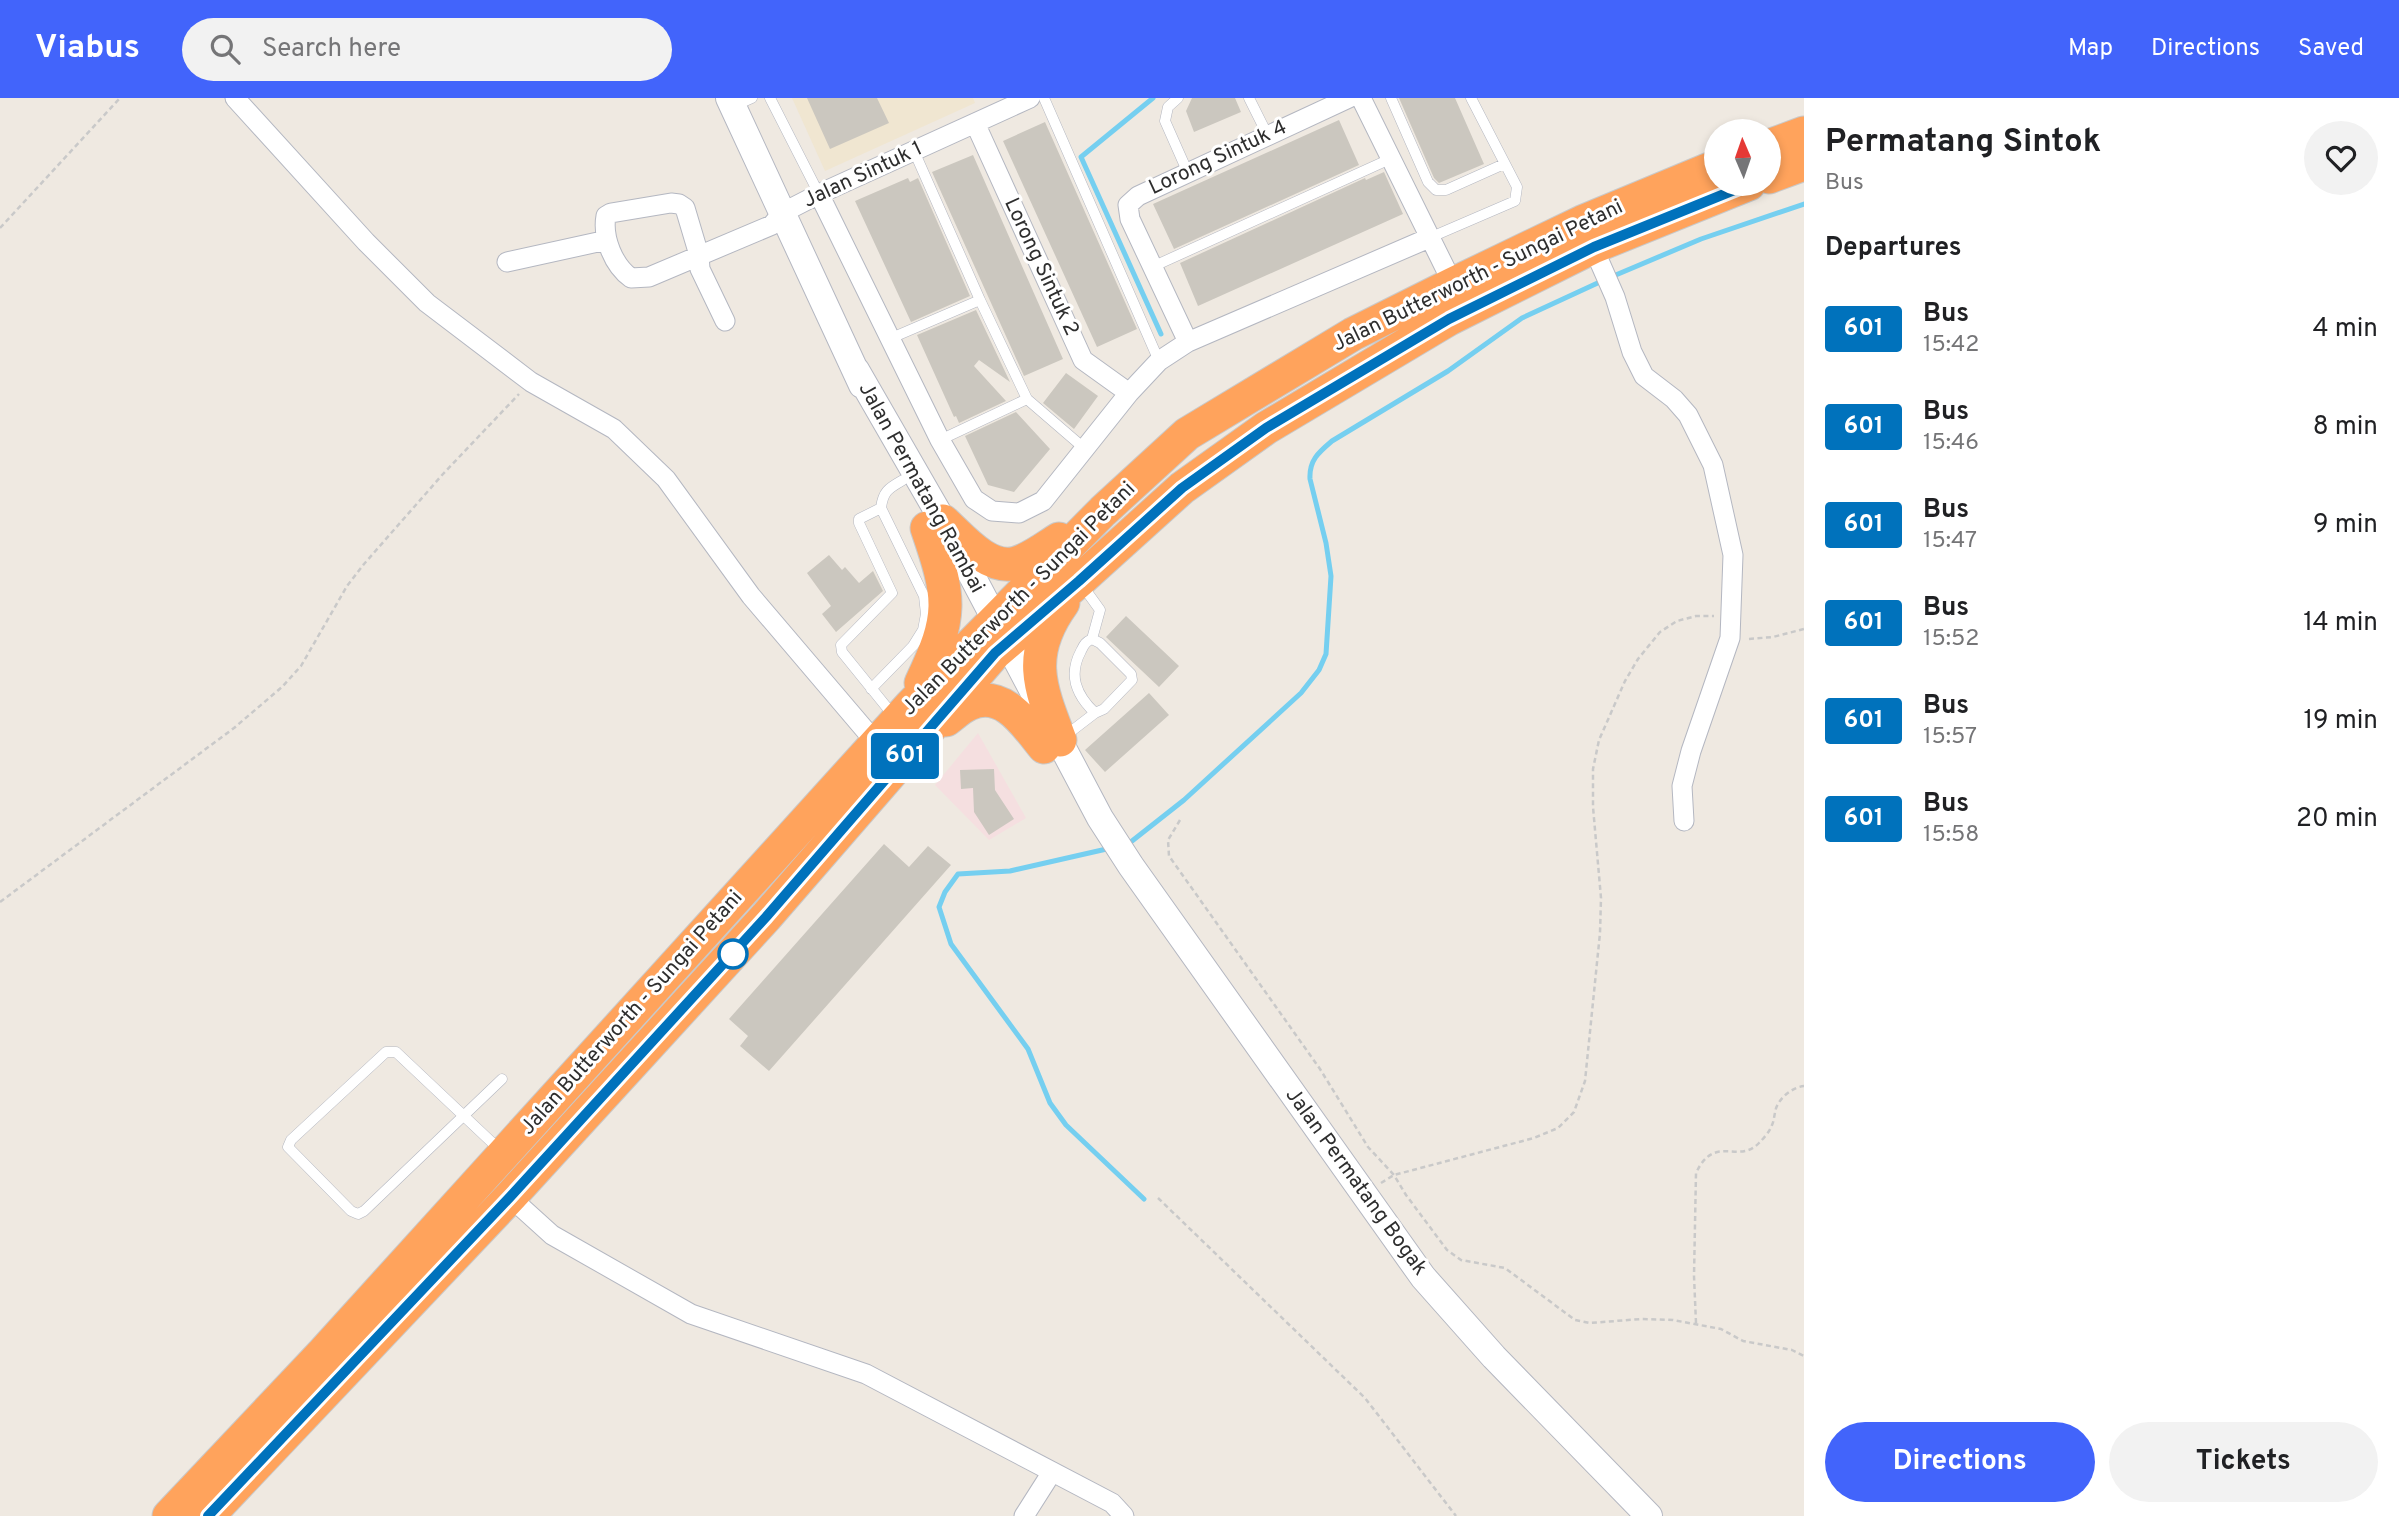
<!DOCTYPE html>
<style>
:root{--surface:#fff;--page:#f2f2f2;--text:#202124;--muted:#757577;--accent:#4264fb}
body{margin:0;font-family:Overpass,sans-serif;background:var(--page);color:var(--text);height:100vh;display:flex;flex-direction:column;font-size:26px;white-space:nowrap}
*{box-sizing:border-box;margin:0}
p{font-size:23px;color:var(--muted)}
.icon{flex:none;width:38px;height:38px;fill:none;stroke:currentColor;stroke-width:2;stroke-linecap:round;stroke-linejoin:round}
.map{position:relative;flex:1;overflow:hidden}
.side{display:flex;flex-direction:column;background:var(--surface);width:595px}
.side>*{flex:none}
.badge{padding:0 14px;border-radius:5px;font-size:24px;line-height:46px}
.needle{width:46px;rotate:358deg}
.tools{position:absolute;left:1704px;top:21px;display:grid;gap:14px}
.tools a{display:grid;place-items:center;width:77px;height:77px;border-radius:50%;background:var(--surface);box-shadow:0 4px 10px #0003;font-size:35px}
.map>.badge{position:absolute;translate:-50% -50%;box-shadow:0 0 0 4px #fff}
h2{padding:0 21px;font-size:26px;line-height:63px}
.round{display:grid;place-items:center;flex:none;width:74px;height:74px;border-radius:37px;background:var(--page)}
.headline{display:flex;align-items:center;justify-content:space-between;height:119px;padding:0 21px}
h1{font-size:33px;font-weight:700;line-height:52px}
.cta{display:flex;gap:14px;margin-top:auto;padding:14px 21px}
.cta a{flex:1;height:80px;border-radius:42px;background:var(--accent);color:#fff;font-size:28px;font-weight:700;line-height:80px;text-align:center}
.cta a+a{background:var(--page);color:var(--text)}
ul{padding:0;list-style:none}
li{display:flex;align-items:center;gap:21px;height:98px;padding:0 21px}
li div{flex:1}
li b{display:block;font-size:26px}
li em{font-style:normal}
li .badge{min-width:77px;font-weight:700;text-align:center}
header{display:flex;align-items:center;gap:42px;box-sizing:border-box;height:98px;padding:0 35px;background:var(--accent);color:#fff}
header strong{font-size:33px}
nav{display:flex;gap:38px;margin-inline-start:auto;font-size:24px}
.search{width:490px;height:63px;background:var(--page);display:flex;align-items:center;gap:18px;box-sizing:border-box;padding:0 24px;border-radius:38px;color:var(--muted);font-size:26px}
main{display:flex;flex:1;min-height:0}
.map>svg:first-child{display:block}
.education{fill:#f0e6d1}
.medical{fill:#f5dfe0}
.lines{fill:none;stroke-linecap:round;stroke-linejoin:round}
.stream{stroke:#75cff0;stroke-width:5}
.building{fill:#cbc7bf}
.lane-casing{stroke:#b4b7c1;stroke-width:11}
.street-casing{stroke:#b4b7c1;stroke-width:21}
.secondary-casing{stroke:#b4b7c1;stroke-width:28}
.highway-casing{stroke:#c9c9c9;stroke-width:35}
.path{stroke:#c9c9c9;stroke-width:2.5;stroke-dasharray:5 3.5;stroke-linecap:butt}
.lane{stroke:#fff;stroke-width:10}
.street{stroke:#fff;stroke-width:19}
.secondary{stroke:#fff;stroke-width:26}
.highway{stroke:#ffa35c;stroke-width:33}
.line-casing{stroke:#fff;stroke-width:16}
.line{stroke:#0072bc;stroke-width:10}
.stop-dot{fill:#fff;stroke:#0072bc;stroke-width:3.5}
.labels{text-anchor:middle;dominant-baseline:central;stroke-width:6;stroke-linejoin:round;paint-order:stroke}
.street-label{font-size:21px;fill:#2e2e2e;stroke:#fff}
</style>
<header>
<strong>Viabus</strong>
<div class="search"><svg class="icon" aria-label="search" viewBox="0 0 24 24"><circle cx="10" cy="10" r="6"/><path d="M15 15l6 6"/></svg>Search here</div>
<nav><a>Map</a><a>Directions</a><a>Saved</a></nav>
</header>
<main>
<div class="map">
<svg width="1804" height="1418" viewBox="0 0 1804 1418">
<rect width="100%" height="100%" fill="#efe9e1"/>
<path class="education" d="M 792,0 L 973,0 L 975,5 L 825,73 Z"/>
<path class="medical" d="M 978,635 L 1026,720 L 989,742 L 935,687 Z"/>
<g class="lines">
<path class="stream" d="M 1153,0 L 1081,59 L 1161,236
M 1611,179 L 1701,141 L 1804,106
M 1127,745 L 1132,743 L 1184,702 L 1301,595 L 1319,572 L 1326,556 L 1331,478 L 1326,445 L 1310,381 C 1309,362 1319,354 1332,343 L 1448,273 L 1522,220 L 1602,183
M 1111,750 L 1010,773 L 958,776 L 945,794 L 939,809 L 951,846 L 1028,951 L 1050,1005 L 1066,1027 L 1144,1101"/>
</g>
<path class="building" d="M 807,0 L 877,0 L 889,25 L 830,51 Z
M 1192,0 L 1235,0 L 1241,14 L 1194,34 L 1186,13 Z
M 1399,0 L 1455,0 L 1484,66 L 1439,85 L 1434,80 Z
M 1339,22 L 1359,67 L 1174,151 L 1153,106 Z
M 1045,24 L 1137,231 L 1097,249 L 1003,43 Z
M 973,57 L 1063,261 L 1024,278 L 932,74 Z
M 1384,74 L 1403,116 L 1198,208 L 1180,165 L 1365,80 L 1366,82 Z
M 908,80 L 910,84 L 918,80 L 970,198 L 911,224 L 855,103 Z
M 976,212 L 1010,284 L 979,262 L 974,268 L 1006,303 L 959,325 L 956,318 L 954,319 L 917,237 Z
M 1066,275 L 1098,298 L 1074,331 L 1043,305 Z
M 1016,314 L 1050,351 L 1014,394 L 988,387 L 965,338 Z
M 829,457 L 842,472 L 845,469 L 859,485 L 873,473 L 883,493 L 836,534 L 822,516 L 831,508 L 807,475 Z
M 1126,518 L 1179,568 L 1159,589 L 1106,539 Z
M 1149,595 L 1169,617 L 1105,674 L 1085,652 Z
M 994,671 L 995,692 L 1014,721 L 989,737 L 974,714 L 973,690 L 961,691 L 960,672 Z
M 884,746 L 909,769 L 928,748 L 951,767 L 769,973 L 740,948 L 748,938 L 729,921 Z"/>
<g class="lines">
<g class="lane-casing">
<path id="lane" d="M 770,0 L 819,96
M 1044,0 L 1159,263
M 1178,0 L 1168,9 L 1165,23 L 1188,75
M 1249,0 L 1268,38
M 1391,0 L 1428,84 L 1436,92 L 1446,92 L 1504,66
M 734,8 L 752,0
M 914,53 L 980,202 L 1027,301 L 1085,351
M 1429,140 L 1515,103 L 1517,89 L 1471,0
M 1152,169 L 1390,61
M 889,241 L 980,202
M 940,342 L 1027,301
M 881,410 L 859,421 L 859,425 L 892,495 L 841,547 L 842,554 L 893,617
M 1082,487 L 1100,512 L 1092,541 L 1100,545 L 1131,576 L 1132,582 L 1104,611 L 1095,615 C 1076,597 1068,577 1081,553 C 1084,547 1085,544 1092,541
M 871,591 L 913,548 L 923,532 L 926,516 L 924,498 L 881,410 C 883,393 889,390 903,382
M 1065,638 L 1095,615
M 501,1053 L 396,954 L 386,954 L 291,1042 L 288,1049 L 351,1113 L 358,1116 L 364,1113 L 502,981"/>
</g>
<g class="street-casing">
<path id="street" d="M 235,0 L 366,144 L 427,205 L 531,284 L 614,331 L 666,381 L 751,498 L 877,646
M 1361,0 L 1453,186
M 975,25 L 1083,262 L 1129,295
M 819,96 L 940,342 L 974,401 L 992,413 L 1019,415 L 1043,403 L 1129,295 L 1159,263 L 1188,244 L 1429,140
M 1593,149 L 1615,199 L 1632,254 L 1644,278 L 1674,301 L 1688,317 L 1713,367 L 1733,457 L 1730,540 L 1691,653 L 1682,688 L 1684,723
M 507,164 L 607,142
M 725,223 L 700,171 L 699,157 L 685,110 L 679,106 L 671,105 L 611,115 L 606,118 C 602,140 614,168 631,180 L 649,179 L 772,127 L 782,115 L 819,96 L 1030,0
M 1188,244 L 1130,121 L 1128,107 L 1138,98 L 1349,0
M 510,1099 L 552,1137 L 691,1216 L 866,1276 L 1112,1405 L 1124,1418
M 1024,1418 L 1052,1374"/>
</g>
<g class="secondary-casing">
<path id="secondary" d="M 729,0 L 862,287
M 856,272 L 943,423 L 1100,720 L 1131,768 L 1423,1179 L 1494,1259 L 1649,1418"/>
</g>
<g class="highway-casing">
<path id="highway" d="M 1769,48 L 1804,35
M 1769,79 L 1804,66
M 943,423 C 961,439 988,473 1016,465 C 1031,461 1046,449 1059,441
M 921,585 C 953,518 951,500 927,430
M 946,622 C 953,617 961,609 969,606 C 1003,590 1026,627 1044,649
M 1060,642 C 1039,588 1026,556 1063,505
M 169,1418 L 323,1255 L 911,607 L 1103,413 L 1187,336 L 1353,236 L 1453,186 L 1582,124 L 1717,68
M 208,1418 L 510,1099 L 766,819 L 995,555 L 1079,483 L 1182,390 L 1266,330 L 1449,221 L 1593,149 L 1749,86"/>
</g>
<path class="path" d="M 0,130 L 120,0
M 1749,541 L 1773,539 L 1804,531
M 1180,722 L 1168,742 L 1169,758 L 1320,971 L 1368,1049 L 1394,1077 L 1406,1097 L 1447,1152 L 1461,1162 L 1505,1170 L 1575,1222 L 1590,1225 L 1641,1221 L 1673,1222 L 1721,1231 L 1743,1243 L 1792,1252 L 1804,1258
M 0,804 L 234,630 L 282,589 L 301,568 L 347,488 L 364,466 L 443,376 L 519,296
M 1381,1085 L 1394,1077 L 1534,1040 L 1558,1030 L 1574,1014 L 1585,983 L 1600,835 L 1601,800 L 1593,709 L 1593,671 L 1599,642 L 1625,583 L 1638,561 L 1660,534 L 1677,523 L 1696,518 L 1714,518
M 1158,1100 L 1365,1300 L 1456,1418
M 1696,1225 L 1694,1178 L 1696,1075 C 1715,1035 1738,1067 1759,1045 C 1764,1040 1770,1033 1772,1027 C 1775,1021 1774,1012 1778,1006 C 1783,997 1794,989 1804,988"/>
<use href="#lane" class="lane"/>
<use href="#street" class="street"/>
<use href="#secondary" class="secondary"/>
<use href="#highway" class="highway"/>
</g>
<g class="lines">
<g class="line-casing">
<path id="line" d="M 208,1418 L 510,1099 L 766,819 L 995,555 L 1079,483 L 1182,390 L 1266,330 L 1449,221 L 1594,149 L 1749,86"/>
</g>
<use href="#line" class="line"/>
</g>
<circle class="stop-dot" cx="733" cy="856" r="14"/>
<g class="labels">
<g class="street-label">
<text transform="translate(1218 60) rotate(-25)">Lorong Sintuk 4</text>
<text transform="translate(863 77) rotate(-25)">Jalan Sintuk 1</text>
<text transform="translate(1041 169) rotate(65)">Lorong Sintuk 2</text>
<text transform="translate(1478 178) rotate(-26)">Jalan Butterworth - Sungai Petani</text>
<text transform="translate(921 390) rotate(61)">Jalan Permatang Rambai</text>
<text transform="translate(1019 501) rotate(-45)">Jalan Butterworth - Sungai Petani</text>
<text transform="translate(632 915) rotate(-48)">Jalan Butterworth - Sungai Petani</text>
<text transform="translate(1356 1084) rotate(54)">Jalan Permatang Bogak</text>
</g>
</g>
</svg>
<div class="tools">
<a><svg class="needle" viewBox="-14 -14 28 28"><path d="M0-13l5 13h-10z" fill="#e53935"/><path d="M0 13l5-13h-10z" fill="#757577"/></svg></a>
</div>
<b class="badge" style="left:905px;top:658px;background:#0072bc;color:#fff">601</b>
</div>
<section class="side">
<div class="headline"><div><h1>Permatang Sintok</h1><p>Bus</p></div><a class="round"><svg class="icon" aria-label="heart" viewBox="0 0 24 24"><path d="M12 20l-8-8c-3-5 5-10 8-4 3-6 11-1 8 4z"/></svg></a></div>
<h2>Departures</h2>
<ul>
<li><span class="badge" style="background:#0072bc;color:#fff">601</span><div><b>Bus</b><p>15:42</p></div><em>4 min</em></li>
<li><span class="badge" style="background:#0072bc;color:#fff">601</span><div><b>Bus</b><p>15:46</p></div><em>8 min</em></li>
<li><span class="badge" style="background:#0072bc;color:#fff">601</span><div><b>Bus</b><p>15:47</p></div><em>9 min</em></li>
<li><span class="badge" style="background:#0072bc;color:#fff">601</span><div><b>Bus</b><p>15:52</p></div><em>14 min</em></li>
<li><span class="badge" style="background:#0072bc;color:#fff">601</span><div><b>Bus</b><p>15:57</p></div><em>19 min</em></li>
<li><span class="badge" style="background:#0072bc;color:#fff">601</span><div><b>Bus</b><p>15:58</p></div><em>20 min</em></li>
</ul>
<div class="cta"><a>Directions</a><a>Tickets</a></div>
</section>
</main>
